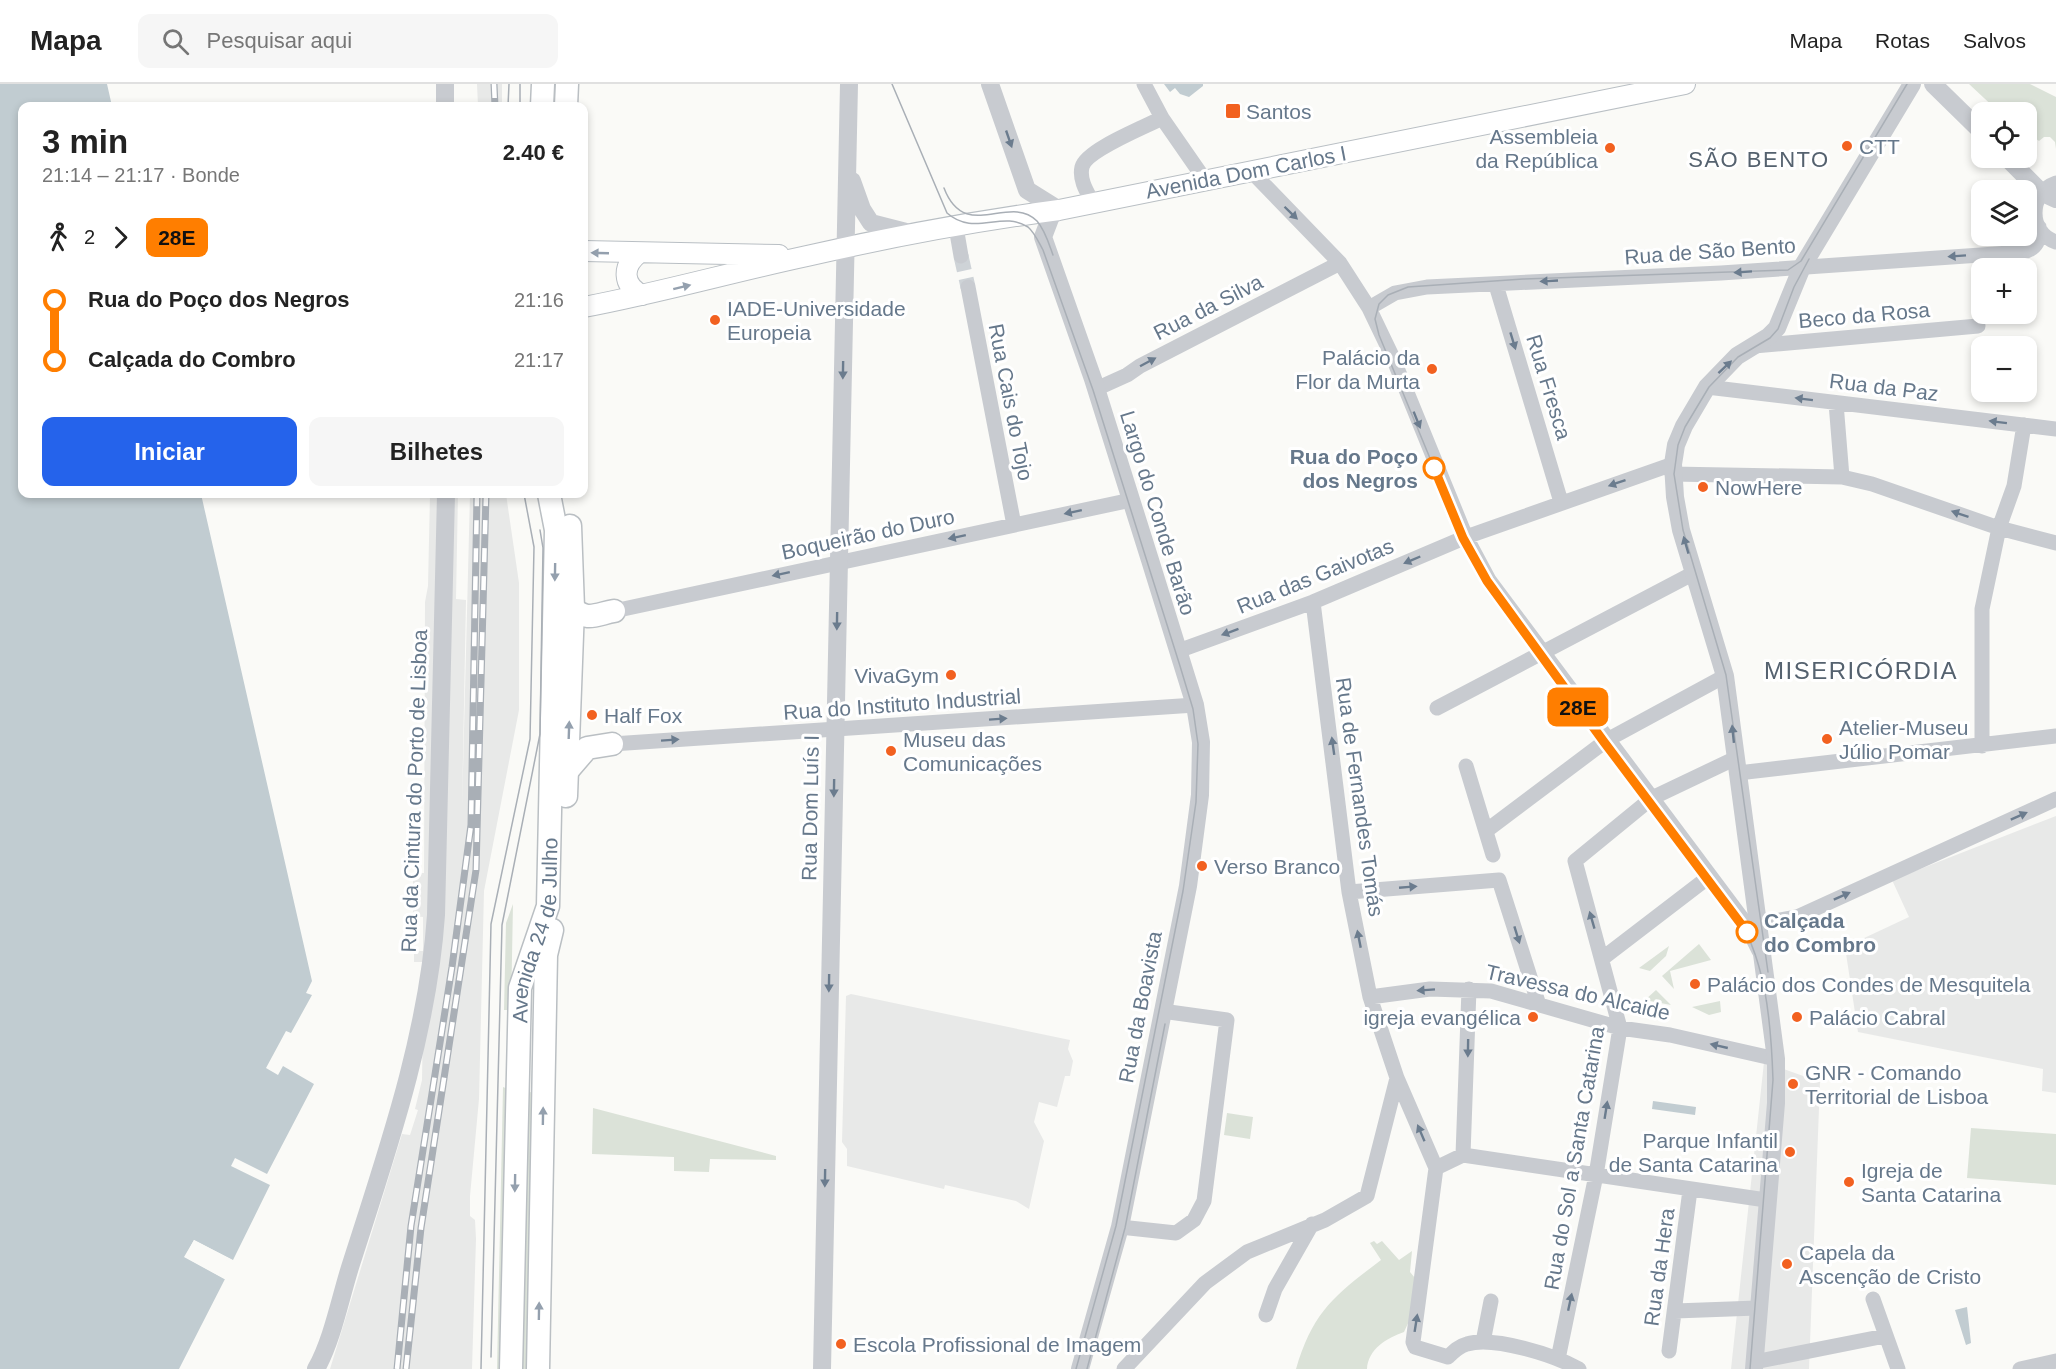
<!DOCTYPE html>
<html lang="pt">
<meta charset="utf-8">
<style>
:root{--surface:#fff;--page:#f6f6f6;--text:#222;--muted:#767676;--line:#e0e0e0;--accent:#2563eb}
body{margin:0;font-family:Arial,sans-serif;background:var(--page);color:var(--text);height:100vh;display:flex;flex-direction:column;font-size:22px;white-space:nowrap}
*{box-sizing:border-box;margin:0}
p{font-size:20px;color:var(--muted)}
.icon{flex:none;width:33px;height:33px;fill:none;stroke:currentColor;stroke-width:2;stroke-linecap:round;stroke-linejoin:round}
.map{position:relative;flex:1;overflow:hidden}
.side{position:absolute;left:18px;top:18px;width:570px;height:396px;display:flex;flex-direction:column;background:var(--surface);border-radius:12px;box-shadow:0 3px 9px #0003}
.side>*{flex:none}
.badge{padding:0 12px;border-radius:9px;font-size:21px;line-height:39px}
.fabs{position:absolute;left:1971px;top:18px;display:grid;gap:12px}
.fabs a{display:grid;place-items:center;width:66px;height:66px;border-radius:12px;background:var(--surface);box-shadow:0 3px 9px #0003;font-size:30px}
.map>.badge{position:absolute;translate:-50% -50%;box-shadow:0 0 0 3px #fff}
.legs{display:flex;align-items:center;gap:9px;height:66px;padding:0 24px;font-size:20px}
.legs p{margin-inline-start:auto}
.overview{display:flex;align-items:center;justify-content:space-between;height:102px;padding:0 24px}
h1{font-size:33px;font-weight:700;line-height:45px}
.primary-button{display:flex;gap:12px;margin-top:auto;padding:12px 24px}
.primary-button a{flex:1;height:69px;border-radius:12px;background:var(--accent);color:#fff;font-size:24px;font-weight:700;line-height:69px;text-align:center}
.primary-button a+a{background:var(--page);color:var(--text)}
ul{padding:0 24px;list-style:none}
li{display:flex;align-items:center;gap:21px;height:60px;font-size:22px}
li i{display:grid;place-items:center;width:9px;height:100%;margin:0 8px;background:currentColor}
li i::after{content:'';width:15px;height:15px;margin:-8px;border:4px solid;border-radius:50%;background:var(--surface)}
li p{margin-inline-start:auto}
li:first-child i{background:linear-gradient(#0000 50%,currentColor 0)}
li:last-child i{background:linear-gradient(currentColor 50%,#0000 0)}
header{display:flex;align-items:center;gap:36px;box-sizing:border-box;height:84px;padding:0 30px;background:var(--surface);border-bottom:2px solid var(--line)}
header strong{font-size:28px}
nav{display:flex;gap:33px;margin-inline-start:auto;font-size:21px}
.search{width:420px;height:54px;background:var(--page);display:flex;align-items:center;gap:15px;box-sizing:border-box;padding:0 21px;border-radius:12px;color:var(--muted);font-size:22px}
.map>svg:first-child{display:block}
.built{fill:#e8e9e8}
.green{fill:#dbe2d8}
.water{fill:#c1ccd1}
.pier{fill:#fafaf7}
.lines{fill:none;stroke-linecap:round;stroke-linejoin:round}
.minor-tunnel{stroke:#ced3d7;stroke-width:15;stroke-dasharray:15 8;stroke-linecap:butt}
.secondary-casing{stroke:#b9bfc4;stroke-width:22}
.primary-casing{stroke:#babfc3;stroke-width:25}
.minor{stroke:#c8cbd0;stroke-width:15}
.tertiary{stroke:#c8cbd0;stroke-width:18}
.secondary{stroke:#fff;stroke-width:20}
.primary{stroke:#fff;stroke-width:22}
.tram{stroke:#a9afb6;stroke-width:1.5}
.rail-casing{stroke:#a9afb6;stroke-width:7}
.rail{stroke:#fff;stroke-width:4.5;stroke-dasharray:14;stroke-linecap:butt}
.oneway{fill:#6b7c8e}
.oneway2{fill:#94a0ae}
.line-1-casing{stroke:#fff;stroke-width:14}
.line-1{stroke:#ff7e00;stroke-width:9}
.poi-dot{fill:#f26120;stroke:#fff;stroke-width:2}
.stop-1-dot{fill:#fff;stroke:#ff7e00;stroke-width:3}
.labels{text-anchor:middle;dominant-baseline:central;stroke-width:6;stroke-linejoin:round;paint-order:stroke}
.poi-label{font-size:21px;fill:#66788b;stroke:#fff;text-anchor:start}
.street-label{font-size:21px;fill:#66788b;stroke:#fff}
.stop-label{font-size:21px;font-weight:bold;fill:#66788b;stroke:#fff;text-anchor:end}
.neighbourhood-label{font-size:22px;letter-spacing:1.5px;fill:#55626f;stroke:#fff}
.quarter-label{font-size:24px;letter-spacing:1.5px;fill:#55626f;stroke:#fff}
</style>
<header>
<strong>Mapa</strong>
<div class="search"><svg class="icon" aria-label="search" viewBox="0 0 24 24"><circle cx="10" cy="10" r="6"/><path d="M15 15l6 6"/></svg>Pesquisar aqui</div>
<nav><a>Mapa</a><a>Rotas</a><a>Salvos</a></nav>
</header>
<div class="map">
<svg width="2056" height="1285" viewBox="0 0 2056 1285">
<rect width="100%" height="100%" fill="#fafaf7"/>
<path class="built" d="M 477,0 L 502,0 L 502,22 L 478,22 Z
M 430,410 L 458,410 L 456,515 L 466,516 L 462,725 L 470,410 L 506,410 L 519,499 L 519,626 L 484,807 L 479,1015 L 470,1112 L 470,1132 L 475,1136 L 476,1155 L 472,1285 L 330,1285 L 402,1050 L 410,1051 L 418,1026 L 415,1025 L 422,996 L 424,878 L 414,878 L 414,867 L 423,867 L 423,833 L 413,832 L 413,789 L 424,789 L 425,518 L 428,502 Z
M 2056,732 L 2056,1009 L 2042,1007 L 2043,985 L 1858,948 L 1845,863 L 1909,833 L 1892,796 Z
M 851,910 L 1070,956 L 1068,965 L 1073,977 L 1070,992 L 1065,992 L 1057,1023 L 1039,1018 L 1034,1038 L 1044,1057 L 1029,1125 L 1016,1117 L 945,1101 L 944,1105 L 847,1082 L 847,1065 L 842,1058 L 846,912 Z
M 1764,978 L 1820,998 L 1809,1285 L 1731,1285 Z"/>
<path class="green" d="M 1969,0 L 2030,0 L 2056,13 L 2056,65 L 2055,58 L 2050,53 L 2044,53 L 2039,57 L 2033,53 L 2029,58 L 2027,56 L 2026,28 L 1999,28 Z
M 513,820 L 511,926 L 504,926 L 506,839 Z
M 1699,860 L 1711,876 L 1670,887 L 1674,905 L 1662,892 Z
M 1669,862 L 1666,872 L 1650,887 L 1639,884 Z
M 1656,906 L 1671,921 L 1645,916 Z
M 1720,917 L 1721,928 L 1709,931 L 1692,923 Z
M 503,1003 L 508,1005 L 503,1285 L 497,1285 Z
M 524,1007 L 535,1009 L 529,1285 L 518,1285 Z
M 593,1024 L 776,1072 L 776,1076 L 710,1075 L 709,1088 L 674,1087 L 674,1073 L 592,1070 Z
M 1227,1029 L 1253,1033 L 1250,1055 L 1224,1051 Z
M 1971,1044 L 2056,1050 L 2056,1101 L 1967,1094 Z
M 1374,1157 L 1377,1160 L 1382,1157 L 1399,1176 L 1412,1167 L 1410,1188 L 1415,1194 L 1410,1235 L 1404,1248 C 1387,1254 1368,1265 1367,1285 L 1296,1285 C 1313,1227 1335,1211 1381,1176 L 1370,1159 Z"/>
<path class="water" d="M 0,0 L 107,0 L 112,22 L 22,22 L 22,410 L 201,410 L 312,897 L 306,909 L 312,911 L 291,949 L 286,947 L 266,984 L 278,991 L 283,982 L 314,1000 L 267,1090 L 235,1074 L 231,1082 L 270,1101 L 233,1176 L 194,1156 L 185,1173 L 225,1195 L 179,1285 L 0,1285 Z
M 1164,0 L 1203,0 L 1203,2 L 1189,13 L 1180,10 L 1175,4 L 1170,8 Z
M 1653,1017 L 1696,1023 L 1695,1031 L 1652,1025 Z
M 1967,1223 L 1971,1259 L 1966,1261 L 1955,1226 Z"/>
<path class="pier" d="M 194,1156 L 236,1178 L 232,1179 L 195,1160 L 188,1172 L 226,1193 L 228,1197 L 184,1173 Z"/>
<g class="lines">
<path class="minor-tunnel" d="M 961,172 L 968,203"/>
<g class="secondary-casing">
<path id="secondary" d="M 584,167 L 779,171
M 639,169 C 622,182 622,201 642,211
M 584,223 C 659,209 732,188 807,172 C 890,153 975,137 1059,126 L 1685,0"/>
</g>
<g class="primary-casing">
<g id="primary">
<path d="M 542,22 L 543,0"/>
<path d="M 566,22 L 567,0"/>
<path d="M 573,524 C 586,538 597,530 614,527"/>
<path d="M 568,686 L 587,664 L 612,660"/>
<path d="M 566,712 L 573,524 L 570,442"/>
<path id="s1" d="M 511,1285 L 520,904 L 548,822 L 556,446 L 549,410"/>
<path d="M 538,1285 L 546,871 L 552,846"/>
</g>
</g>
<path class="minor" d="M 1144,0 L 1162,34 L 1205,96
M 1251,87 L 1340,179 L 1369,224 L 1393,274 L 1466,453 L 1489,496 L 1744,837 L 1759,867
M 2056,99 C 2028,109 2028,149 2056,158
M 1093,119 C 1087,108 1079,96 1082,83 C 1086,66 1145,43 1162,34
M 956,143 L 961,172
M 1496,201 L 1561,418
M 968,203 L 1014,441
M 1369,224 L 1395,209 L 1427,203 L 1721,189 L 2024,168 C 2037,164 2040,156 2039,143
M 1754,262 L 1978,242
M 1707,303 L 2056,345
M 1096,305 L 1127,291 L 1140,282 L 1340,179
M 1836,319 L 1842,393
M 1672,390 L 1842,393 L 1872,400 L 1999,444 L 2056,459
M 1313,518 L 1349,808 L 1370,913 L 1397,994 L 1436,1084 L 1413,1258 L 1415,1263 L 1448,1273
M 614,527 L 1131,416
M 1178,567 L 1313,518 L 1466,453 L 1673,380
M 1437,624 L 1694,489
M 612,660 L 1195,621
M 1982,662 L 1982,525 L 1999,444 L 2014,402 L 2024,341
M 1466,682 L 1493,771
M 1738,689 L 2056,652
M 1486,747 L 1607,656 L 1725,592
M 1349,808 L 1499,796 L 1539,921
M 1747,842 L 1797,833 L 2056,715
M 1603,874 L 1710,792
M 1370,913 L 1430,905 L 1491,907 L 1620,944 L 1670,951 L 1776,975
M 1463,1071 L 1469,905
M 1436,1084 L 1463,1071 L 1766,1116
M 1120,1143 L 1176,1149 L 1194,1136 L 1204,1117 L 1227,936 L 1162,927
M 1873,1215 L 1898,1285
M 1675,1227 L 1757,1224
M 1266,1231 L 1275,1205 L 1312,1140
M 1483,1258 L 1491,1217
M 1669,1267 L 1690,1106
M 1448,1273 C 1454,1267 1459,1262 1467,1260 C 1494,1252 1554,1271 1579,1285
M 1558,1275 L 1596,1091 L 1620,944 L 1575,777 L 1652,714 L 1736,674
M 1754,1278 L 1885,1252
M 1124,1285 L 1205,1199 L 1247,1168 L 1325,1136 L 1367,1112 L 1397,994
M 2020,1285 L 2056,1277"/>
<path class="tertiary" d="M 990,0 L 1027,106 L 1059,126 L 1051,132 L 1043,153 L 1093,295 L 1150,476 L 1195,621 L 1201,658 L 1200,711 L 1188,802 L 1120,1143 L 1080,1285
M 1933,0 L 1982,48
M 445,22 L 445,0
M 2007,74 L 2041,108 L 2056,115
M 852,97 L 862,125 L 871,139 L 914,150
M 316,1285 C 333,1255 341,1210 352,1177 C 388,1065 428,949 436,831 L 446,410
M 822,1285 L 849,0
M 1754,1285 L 1776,1019 L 1776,975 L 1725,592 L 1681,446 L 1675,413 L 1673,380 L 1676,361 L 1684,342 L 1707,303 L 1737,272 L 1768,253 L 1777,244 L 1802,183 L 1912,0"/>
<use href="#secondary" class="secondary"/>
<use href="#primary" class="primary"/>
<path class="tram" d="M 892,0 L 947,129 C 974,153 1002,126 1028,143 C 1035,149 1039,159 1043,166 L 1093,306 L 1180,582 L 1193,625 L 1198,660 L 1196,718 L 1183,807 L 1116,1142 L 1076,1285
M 508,22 L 509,0
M 520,22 L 520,0
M 944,104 C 965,159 1009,109 1037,137 C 1045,146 1049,160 1053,171
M 1768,888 L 1726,591 L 1683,446 L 1674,390 L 1678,361 L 1685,343 L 1709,303 L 1738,273 L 1770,254 L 1778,245 L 1794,203 L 1809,175
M 491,1273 L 502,841 L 540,650 L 543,464 L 540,446
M 481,1285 L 491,840 L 530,655 L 534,463 L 524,410
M 1087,1285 L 1125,1144 L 1165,940
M 1750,1285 L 1773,996 C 1771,936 1766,872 1731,822 L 1604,658 L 1487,497 L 1463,454 L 1379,251 L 1375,235 L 1379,220 L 1388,211 L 1408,203 L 1523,195 L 1788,186 L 1801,177 L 1907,0"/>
<g class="rail-casing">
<path id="rail" d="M 494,0 L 495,22
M 397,1285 L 411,1142 L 452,883 L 471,741 L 477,410
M 406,1285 L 421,1144 L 476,786 L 486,410"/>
</g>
<use href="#rail" class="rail"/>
</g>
<defs><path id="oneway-solid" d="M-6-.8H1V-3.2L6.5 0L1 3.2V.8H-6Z" transform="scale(1.5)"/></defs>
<g class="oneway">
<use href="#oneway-solid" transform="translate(1009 55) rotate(71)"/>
<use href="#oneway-solid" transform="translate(1291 129) rotate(44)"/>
<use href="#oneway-solid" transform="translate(1957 172) rotate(176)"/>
<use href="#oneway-solid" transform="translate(1743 188) rotate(176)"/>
<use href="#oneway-solid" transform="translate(1549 197) rotate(177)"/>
<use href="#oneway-solid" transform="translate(1513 257) rotate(73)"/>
<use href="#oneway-solid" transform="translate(1148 278) rotate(-28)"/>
<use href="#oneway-solid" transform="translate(1725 283) rotate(-43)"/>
<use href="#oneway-solid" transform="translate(843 286) rotate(91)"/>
<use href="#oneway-solid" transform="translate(1804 315) rotate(-173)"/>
<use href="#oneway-solid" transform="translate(1417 336) rotate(68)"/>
<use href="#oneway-solid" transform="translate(1998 338) rotate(-173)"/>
<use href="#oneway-solid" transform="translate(1617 399) rotate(161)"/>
<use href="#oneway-solid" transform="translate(1073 428) rotate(168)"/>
<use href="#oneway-solid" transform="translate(1960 430) rotate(-161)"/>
<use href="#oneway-solid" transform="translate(957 453) rotate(168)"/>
<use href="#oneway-solid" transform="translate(1686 461) rotate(-106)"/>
<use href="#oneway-solid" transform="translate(1412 476) rotate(157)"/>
<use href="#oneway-solid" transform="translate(781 490) rotate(168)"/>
<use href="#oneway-solid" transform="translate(837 537) rotate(91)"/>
<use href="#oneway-solid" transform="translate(1230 548) rotate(160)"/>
<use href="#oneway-solid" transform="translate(998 635) rotate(-4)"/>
<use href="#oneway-solid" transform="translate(1733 650) rotate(-96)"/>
<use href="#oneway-solid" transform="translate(670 656) rotate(-4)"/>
<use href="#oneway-solid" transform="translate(1333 662) rotate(-98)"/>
<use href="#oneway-solid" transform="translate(834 704) rotate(91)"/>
<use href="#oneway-solid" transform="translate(2019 732) rotate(-24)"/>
<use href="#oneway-solid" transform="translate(1408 803) rotate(-5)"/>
<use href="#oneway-solid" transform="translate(1842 812) rotate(-24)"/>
<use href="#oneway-solid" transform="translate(1592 836) rotate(-106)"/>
<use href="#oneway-solid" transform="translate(1517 851) rotate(73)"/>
<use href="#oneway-solid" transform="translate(1359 855) rotate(-101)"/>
<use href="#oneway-solid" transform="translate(829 899) rotate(91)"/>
<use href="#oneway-solid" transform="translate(1426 906) rotate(176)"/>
<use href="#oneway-solid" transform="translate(1719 962) rotate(-167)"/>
<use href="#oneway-solid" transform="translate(1468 964) rotate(91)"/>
<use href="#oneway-solid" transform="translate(1606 1026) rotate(-81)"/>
<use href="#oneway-solid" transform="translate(1421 1049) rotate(-113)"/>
<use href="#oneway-solid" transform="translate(825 1094) rotate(91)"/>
<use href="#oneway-solid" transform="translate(1570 1218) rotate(-78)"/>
<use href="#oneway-solid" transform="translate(1416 1239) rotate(-81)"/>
</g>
<g class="oneway2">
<use href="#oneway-solid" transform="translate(600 169) rotate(-178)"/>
<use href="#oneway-solid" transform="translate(682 203) rotate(-14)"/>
<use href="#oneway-solid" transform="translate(555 488) rotate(91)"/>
<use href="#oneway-solid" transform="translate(569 646) rotate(-88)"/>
<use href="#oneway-solid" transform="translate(543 1032) rotate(-89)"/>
<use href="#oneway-solid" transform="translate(515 1099) rotate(91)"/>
<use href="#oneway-solid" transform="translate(539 1227) rotate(-89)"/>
</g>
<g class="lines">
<g class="line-1-casing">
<path id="line-1" d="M 1434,384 L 1463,454 L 1487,497 L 1604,658 L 1747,848"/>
</g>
<use href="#line-1" class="line-1"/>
</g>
<g class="poi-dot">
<rect x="1225" y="19" width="16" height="16" rx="3"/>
<circle cx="1847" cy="62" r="6"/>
<circle cx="1610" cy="64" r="6"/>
<circle cx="715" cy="236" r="6"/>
<circle cx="1432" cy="285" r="6"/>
<circle cx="1703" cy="403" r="6"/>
<circle cx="951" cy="591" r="6"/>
<circle cx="592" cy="631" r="6"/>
<circle cx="1827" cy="655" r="6"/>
<circle cx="891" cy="667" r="6"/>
<circle cx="1202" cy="782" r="6"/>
<circle cx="1695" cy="900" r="6"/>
<circle cx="1533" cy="933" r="6"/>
<circle cx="1797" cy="933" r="6"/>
<circle cx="1793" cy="1000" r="6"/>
<circle cx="1790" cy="1068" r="6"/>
<circle cx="1849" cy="1098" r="6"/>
<circle cx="1787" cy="1180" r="6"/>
<circle cx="841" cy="1260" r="6"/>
</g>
<g class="stop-1-dot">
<circle cx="1434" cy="384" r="10"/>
<circle cx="1747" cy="848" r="10"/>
</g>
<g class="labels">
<g class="poi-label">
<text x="1246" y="27">Santos</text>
<text x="1598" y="52" text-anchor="end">Assembleia<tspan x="1598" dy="24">da República</tspan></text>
<text x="1859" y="62">CTT</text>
<text x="727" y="224">IADE-Universidade<tspan x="727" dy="24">Europeia</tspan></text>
<text x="1420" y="273" text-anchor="end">Palácio da<tspan x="1420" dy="24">Flor da Murta</tspan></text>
<text x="1715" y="403">NowHere</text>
<text x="939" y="591" text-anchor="end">VivaGym</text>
<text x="604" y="631">Half Fox</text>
<text x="1839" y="643">Atelier-Museu<tspan x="1839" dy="24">Júlio Pomar</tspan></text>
<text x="903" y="655">Museu das<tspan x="903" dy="24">Comunicações</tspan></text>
<text x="1214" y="782">Verso Branco</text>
<text x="1707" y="900">Palácio dos Condes de Mesquitela</text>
<text x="1521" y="933" text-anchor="end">igreja evangélica</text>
<text x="1809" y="933">Palácio Cabral</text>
<text x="1805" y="988">GNR - Comando<tspan x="1805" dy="24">Territorial de Lisboa</tspan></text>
<text x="1778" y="1056" text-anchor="end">Parque Infantil<tspan x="1778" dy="24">de Santa Catarina</tspan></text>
<text x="1861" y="1086">Igreja de<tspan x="1861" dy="24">Santa Catarina</tspan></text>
<text x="1799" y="1168">Capela da<tspan x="1799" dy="24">Ascenção de Cristo</tspan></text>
<text x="853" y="1260">Escola Profissional de Imagem</text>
</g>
<g class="street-label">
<text transform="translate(1246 88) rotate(-11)">Avenida Dom Carlos I</text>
<text transform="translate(1710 167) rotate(-4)">Rua de São Bento</text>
<text transform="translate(1208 223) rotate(-27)">Rua da Silva</text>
<text transform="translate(1864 231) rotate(-5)">Beco da Rosa</text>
<text transform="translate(1549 303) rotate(73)">Rua Fresca</text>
<text transform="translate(1884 303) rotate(7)">Rua da Paz</text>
<text transform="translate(1011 318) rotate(79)">Rua Cais do Tojo</text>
<text transform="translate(1158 429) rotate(73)">Largo do Conde Barão</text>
<text transform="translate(868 450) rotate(-12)">Boqueirão do Duro</text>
<text transform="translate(1315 492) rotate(-22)">Rua das Gaivotas</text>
<text transform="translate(902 620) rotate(-4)">Rua do Instituto Industrial</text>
<text transform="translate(414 707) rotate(-88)">Rua da Cintura do Porto de Lisboa</text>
<text transform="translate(1360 713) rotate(82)">Rua de Fernandes Tomás</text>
<text transform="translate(810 724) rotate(-89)">Rua Dom Luís I</text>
<text stroke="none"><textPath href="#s1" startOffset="441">Avenida 24 de Julho</textPath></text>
<text transform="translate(1578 908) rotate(13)">Travessa do Alcaide</text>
<text transform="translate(1140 923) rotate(-79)">Rua da Boavista</text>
<text transform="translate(1574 1074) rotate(-80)">Rua do Sol a Santa Catarina</text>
<text transform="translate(1659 1183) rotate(-82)">Rua da Hera</text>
</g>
<g class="stop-label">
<text x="1418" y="372">Rua do Poço<tspan x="1418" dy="24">dos Negros</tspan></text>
<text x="1764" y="836" text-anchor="start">Calçada<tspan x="1764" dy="24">do Combro</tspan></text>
</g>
<g class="neighbourhood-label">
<text x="1759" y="75">SÃO BENTO</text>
</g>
<g class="quarter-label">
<text x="1861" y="586">MISERICÓRDIA</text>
</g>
</g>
</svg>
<div class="fabs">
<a><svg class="icon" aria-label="locate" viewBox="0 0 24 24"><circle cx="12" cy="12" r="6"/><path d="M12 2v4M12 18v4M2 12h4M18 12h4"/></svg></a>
<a><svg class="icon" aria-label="layers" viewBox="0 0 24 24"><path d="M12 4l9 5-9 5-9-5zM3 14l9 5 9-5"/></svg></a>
<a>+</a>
<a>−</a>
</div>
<b class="badge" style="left:1578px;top:623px;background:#ff7e00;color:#111">28E</b>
<section class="side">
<div class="overview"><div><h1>3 min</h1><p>21:14 – 21:17 · Bonde</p></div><b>2.40 €</b></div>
<div class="legs"><svg class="icon" aria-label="walk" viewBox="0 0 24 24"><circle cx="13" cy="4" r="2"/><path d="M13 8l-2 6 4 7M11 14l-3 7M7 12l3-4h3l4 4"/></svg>2<svg class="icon" aria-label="forward" viewBox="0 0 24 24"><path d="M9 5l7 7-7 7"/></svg><b class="badge" style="background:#ff7e00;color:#111">28E</b></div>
<ul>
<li><i style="color:#ff7e00"></i><b>Rua do Poço dos Negros</b><p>21:16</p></li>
<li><i style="color:#ff7e00"></i><b>Calçada do Combro</b><p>21:17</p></li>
</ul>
<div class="primary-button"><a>Iniciar</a><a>Bilhetes</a></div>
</section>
</div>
